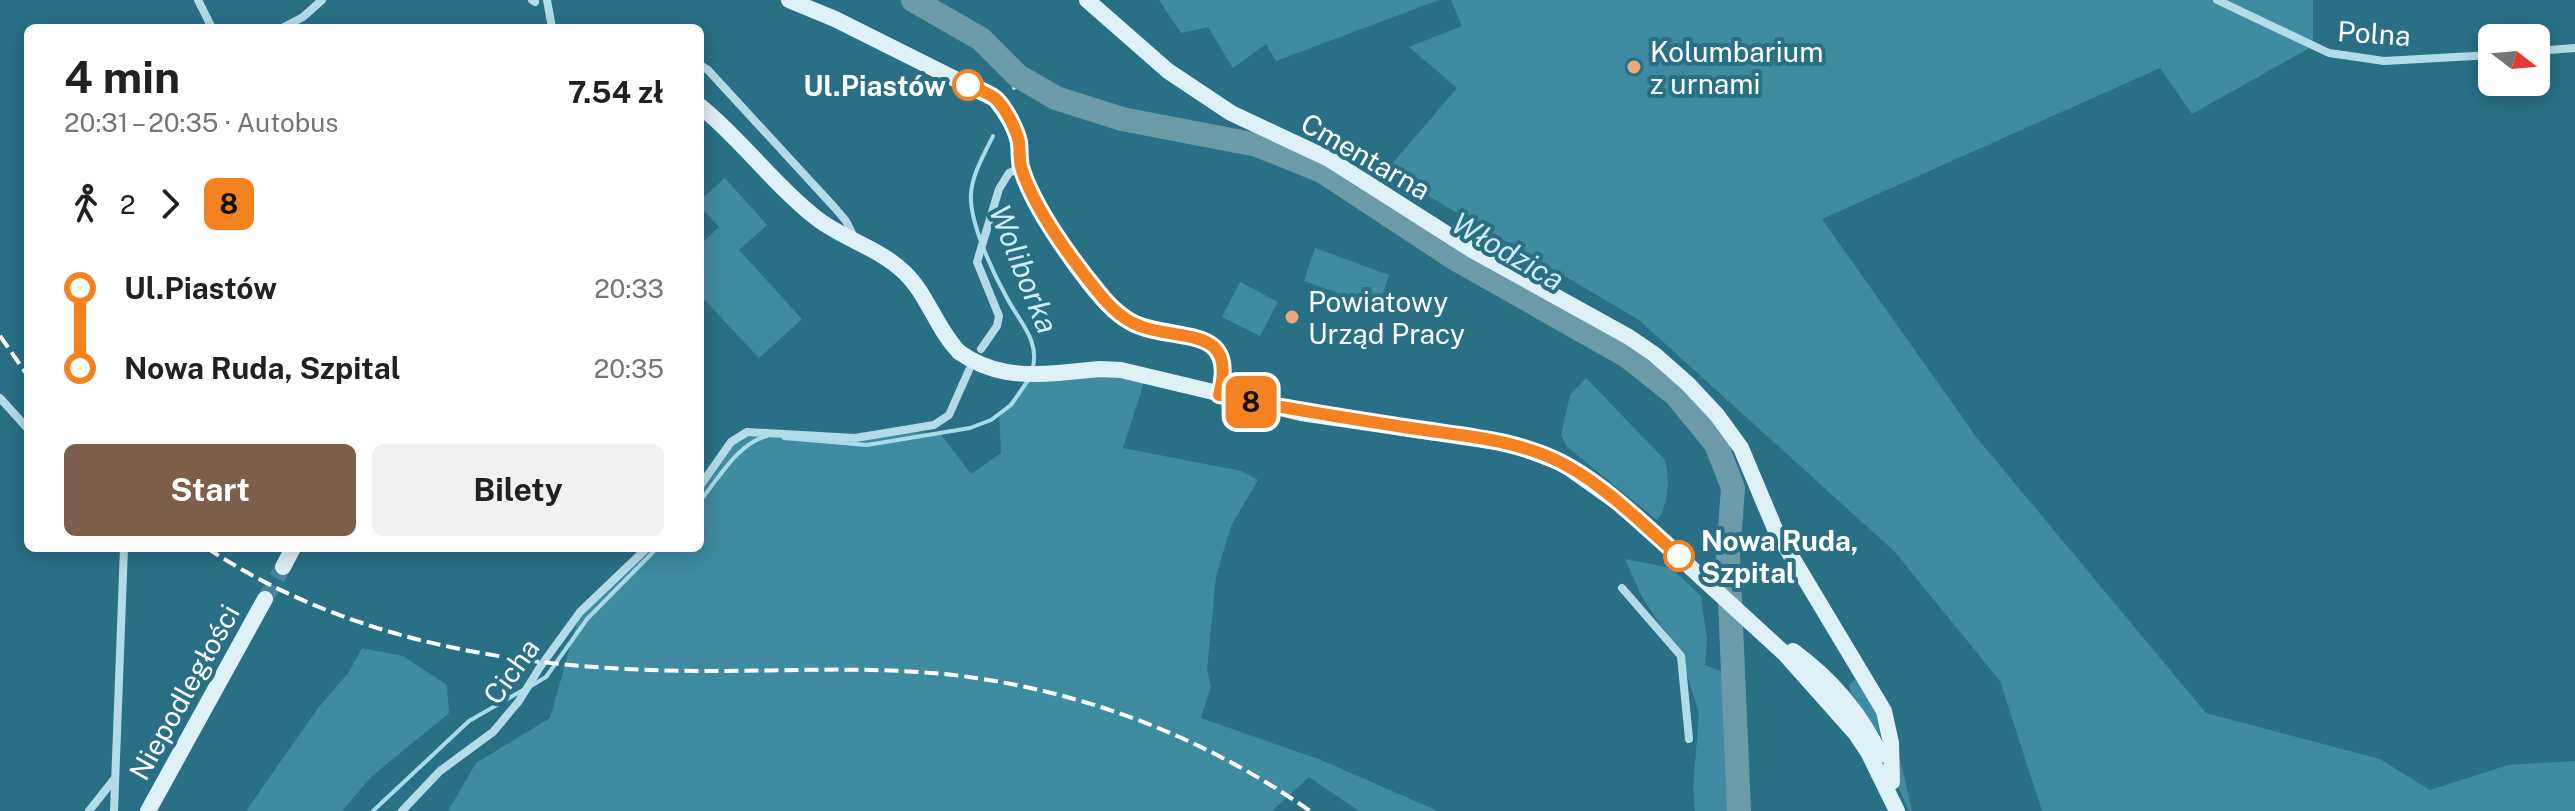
<!DOCTYPE html>
<html lang="pl">
<meta charset="utf-8">
<style>
:root{--surface:#fff;--page:#f2f2f2;--text:#202124;--muted:#757577;--accent:#7d5e4b}
body{margin:0;font-family:"Public Sans",sans-serif;background:var(--page);color:var(--text);height:100vh;display:flex;flex-direction:column;font-size:30px;white-space:nowrap}
*{box-sizing:border-box;margin:0}
p{font-size:26px;color:var(--muted)}
.icon{flex:none;width:44px;height:44px;fill:none;stroke:currentColor;stroke-width:2;stroke-linecap:round;stroke-linejoin:round}
.map{position:relative;flex:1;overflow:hidden}
.panel{position:absolute;left:24px;top:24px;width:680px;height:528px;display:flex;flex-direction:column;background:var(--surface);border-radius:12px;box-shadow:0 4px 20px #0003}
.panel>*{flex:none}
.badge{padding:0 16px;border-radius:12px;font-size:28px;line-height:52px}
.needle{width:52px;rotate:106deg}
.fabs{position:absolute;left:2478px;top:24px;display:grid;gap:16px}
.fabs a{display:grid;place-items:center;width:72px;height:72px;border-radius:12px;background:var(--surface);box-shadow:0 4px 20px #0003;font-size:40px}
.map>.badge{position:absolute;translate:-50% -50%;box-shadow:0 0 0 4px #fff}
.legs{display:flex;align-items:center;gap:12px;height:88px;padding:0 40px;font-size:26px}
.legs p{margin-inline-start:auto}
.headline{display:flex;align-items:center;justify-content:space-between;height:136px;padding:0 40px}
h1{font-size:44px;font-weight:700;line-height:60px}
.button{display:flex;gap:16px;margin-top:auto;padding:16px 40px}
.button a{flex:1;height:92px;border-radius:12px;background:var(--accent);color:#fff;font-size:32px;font-weight:700;line-height:92px;text-align:center}
.button a+a{background:var(--page);color:var(--text)}
ul{padding:0 40px;list-style:none}
li{display:flex;align-items:center;gap:28px;height:80px;font-size:30px}
li i{display:grid;place-items:center;width:12px;height:100%;margin:0 10px;background:currentColor}
li i::after{content:'';width:20px;height:20px;margin:-10px;border:6px solid;border-radius:50%;background:var(--surface)}
li p{margin-inline-start:auto}
li:first-child i{background:linear-gradient(#0000 50%,currentColor 0)}
li:last-child i{background:linear-gradient(currentColor 50%,#0000 0)}
.map>svg:first-child{display:block}
.green{fill:#3e8ba2}
.lines{fill:none;stroke-linecap:round;stroke-linejoin:round}
.stream{stroke:#a9dbe8;stroke-width:4}
.river{stroke:#6c9ba8;stroke-width:24}
.secondary-tunnel{stroke:#498598;stroke-width:16;stroke-dasharray:16 8;stroke-linecap:butt}
.street{stroke:#b4dce8;stroke-width:8}
.secondary{stroke:#def1f7;stroke-width:16}
.rail{stroke:#fff;stroke-width:4;stroke-dasharray:14 6;stroke-linecap:butt}
.secondary-bridge{stroke:#def1f7;stroke-width:16}
.line-1-casing{stroke:#fff;stroke-width:18}
.line-1{stroke:#f58220;stroke-width:12}
.poi-dot{fill:#efa87b;stroke:#297086;stroke-width:3}
.stop-1-dot{fill:#fff;stroke:#f58220;stroke-width:4}
.labels{text-anchor:middle;dominant-baseline:central;stroke-width:8;stroke-linejoin:round;paint-order:stroke}
.street-label{font-size:28px;fill:#fff;stroke:#297086}
.poi-label{font-size:28px;fill:#fff;stroke:#297086;text-anchor:start}
.stop-label{font-size:28px;font-weight:bold;fill:#fff;stroke:#297086;text-anchor:end}
.water-label{font-size:30px;font-style:italic;fill:#d0ecf3;stroke:#297086}
</style>
<div class="map">
<svg width="2575" height="811" viewBox="0 0 2575 811">
<rect width="100%" height="100%" fill="#297086"/>
<path class="green" d="M 1159,0 L 1439,0 L 1276,61 L 1266,44 L 1233,68 L 1208,27 L 1181,33 Z
M 1451,0 L 2313,0 L 2313,46 L 2192,114 L 2160,68 L 1822,219 L 1977,438 L 2206,713 L 2380,759 L 2430,790 L 2508,765 L 2575,761 L 2575,811 L 2042,811 L 2000,681 L 1894,551 L 1639,320 L 1386,171 L 1457,88 L 1409,47 L 1462,26 Z
M 725,178 L 767,225 L 739,250 L 802,319 L 759,358 L 700,295 L 700,245 L 719,227 L 700,207 L 700,200 Z
M 1315,248 L 1389,275 L 1378,307 L 1304,281 Z
M 1240,282 L 1278,302 L 1260,336 L 1222,317 Z
M 1058,373 L 1146,376 L 1123,448 L 1241,471 L 1258,480 L 1231,526 L 1216,576 L 1207,670 L 1211,686 L 1201,718 L 1321,760 L 1438,811 L 1359,811 L 1309,777 L 1272,811 L 448,811 L 476,763 L 550,718 L 580,612 L 647,548 L 700,548 L 700,486 L 731,442 L 747,432 L 826,437 L 901,432 L 940,433 L 971,474 L 1001,453 L 999,414 L 1028,382 Z
M 1586,378 L 1664,459 C 1671,475 1668,507 1657,520 L 1567,447 L 1561,435 L 1570,395 Z
M 1625,559 L 1671,568 L 1701,596 L 1707,639 L 1705,665 L 1723,672 L 1728,811 L 1695,811 L 1693,787 L 1699,714 L 1681,656 L 1642,597 Z
M 362,648 L 403,656 L 447,685 L 449,713 L 371,777 L 342,811 L 246,811 L 318,708 L 349,672 Z
M 1855,679 L 1880,713 L 1883,739 L 1851,693 L 1849,685 Z
M 1898,750 L 1912,811 L 1909,811 L 1896,782 Z"/>
<g class="lines">
<path class="stream" d="M 1014,88 L 1018,76
M 993,136 C 985,153 972,174 971,194 C 969,222 993,273 1007,298 C 1020,323 1041,341 1032,371
M 784,438 L 867,445 L 970,428 L 991,420 L 1011,405 L 1029,379
M 700,501 C 719,478 737,444 767,436
M 531,686 L 546,677 L 587,619 L 657,548
M 373,811 L 469,721 L 523,690"/>
<path class="river" d="M 913,0 L 981,39 L 1018,76 L 1056,98 L 1122,119 L 1257,145 L 1322,171 L 1454,258 L 1627,356 L 1675,394 L 1716,444 L 1733,488 L 1728,555 L 1739,811"/>
<path class="secondary-tunnel" d="M 265,599 L 283,567"/>
<path class="street" d="M 198,0 L 212,28
M 532,0 L 535,2
M 547,0 L 552,28
M 2217,0 L 2329,53 L 2384,61 L 2492,55
M 282,28 L 303,17 L 322,0
M 2536,51 L 2575,48
M 700,65 L 708,70 L 835,208 L 846,221 L 855,239
M 981,349 L 997,326 L 999,316 L 977,262 L 999,189 L 1009,173 L 1021,167
M 0,398 L 28,429
M 700,486 L 731,442 L 747,432 L 855,438 L 934,425 L 949,415 L 969,370
M 1622,588 L 1681,656 L 1689,739
M 89,811 L 115,778
M 114,811 L 124,548
M 402,811 L 440,771 L 493,732 L 519,701 L 540,667 L 580,612 L 647,548"/>
<path class="secondary" d="M 789,0 L 835,19 L 995,99 C 1004,112 1015,126 1018,142 C 1020,149 1019,158 1021,166 C 1031,204 1088,290 1118,314 C 1159,345 1239,316 1219,395
M 1087,0 L 1168,71 L 1231,113 L 1329,159 L 1472,250 L 1629,337 L 1654,354 L 1688,384 L 1717,415 L 1741,448 L 1775,529 L 1884,711 L 1891,743 L 1892,782
M 700,106 C 741,139 773,184 815,217 C 842,239 878,247 904,272 C 928,295 936,328 959,352
M 1058,373 L 1100,369 L 1121,370 L 1301,413 L 1511,444 L 1562,463 L 1628,510 L 1784,653 L 1856,734 L 1868,752 L 1897,811
M 283,567 L 293,548
M 1793,651 C 1829,677 1862,714 1880,755
M 148,811 L 265,599"/>
<path class="rail" d="M 0,336 L 28,376
M 207,548 C 356,647 534,671 710,671 C 798,671 888,665 976,678 C 1097,696 1210,741 1310,811"/>
<path class="secondary-bridge" d="M 959,352 C 990,374 1021,376 1058,373"/>
</g>
<g class="lines">
<g class="line-1-casing">
<path id="line-1" d="M 968,85 C 977,89 989,93 996,99 C 1006,109 1016,129 1019,142 C 1020,150 1019,159 1021,167 C 1033,207 1071,259 1098,292 C 1109,306 1123,320 1140,326 C 1182,342 1238,325 1219,395 C 1285,409 1351,419 1417,429 C 1465,436 1516,440 1560,462 C 1605,485 1641,523 1679,556"/>
</g>
<use href="#line-1" class="line-1"/>
</g>
<g class="poi-dot">
<circle cx="1634" cy="67" r="8"/>
<circle cx="1292" cy="317" r="8"/>
</g>
<g class="stop-1-dot">
<circle cx="968" cy="85" r="14"/>
<circle cx="1679" cy="556" r="14"/>
</g>
<g class="labels">
<g class="street-label">
<text transform="translate(2374 33) rotate(4)">Polna</text>
<text transform="translate(1366 156) rotate(30)">Cmentarna</text>
<text transform="translate(511 671) rotate(-54)">Cicha</text>
<text transform="translate(184 692) rotate(-61)">Niepodległości</text>
</g>
<g class="poi-label">
<text x="1650" y="51">Kolumbarium<tspan x="1650" dy="32">z urnami</tspan></text>
<text x="1308" y="301">Powiatowy<tspan x="1308" dy="32">Urząd Pracy</tspan></text>
</g>
<g class="stop-label">
<text x="946" y="85">Ul.Piastów</text>
<text x="1701" y="540" text-anchor="start">Nowa Ruda,<tspan x="1701" dy="32">Szpital</tspan></text>
</g>
<g class="water-label">
<text transform="translate(1508 251) rotate(30)">Włodzica</text>
<text transform="translate(1024 269) rotate(68)">Woliborka</text>
</g>
</g>
</svg>
<div class="fabs">
<a><svg class="needle" viewBox="-14 -14 28 28"><path d="M0-13l5 13h-10z" fill="#e53935"/><path d="M0 13l5-13h-10z" fill="#757577"/></svg></a>
</div>
<b class="badge" style="left:1251px;top:402px;background:#f58220;color:#111">8</b>
<section class="panel">
<div class="headline"><div><h1>4 min</h1><p>20:31 – 20:35 · Autobus</p></div><b>7.54 zł</b></div>
<div class="legs"><svg class="icon" aria-label="walk" viewBox="0 0 24 24"><circle cx="13" cy="4" r="2"/><path d="M13 8l-2 6 4 7M11 14l-3 7M7 12l3-4h3l4 4"/></svg>2<svg class="icon" aria-label="forward" viewBox="0 0 24 24"><path d="M9 5l7 7-7 7"/></svg><b class="badge" style="background:#f58220;color:#111">8</b></div>
<ul>
<li><i style="color:#f58220"></i><b>Ul.Piastów</b><p>20:33</p></li>
<li><i style="color:#f58220"></i><b>Nowa Ruda, Szpital</b><p>20:35</p></li>
</ul>
<div class="button"><a>Start</a><a>Bilety</a></div>
</section>
</div>
